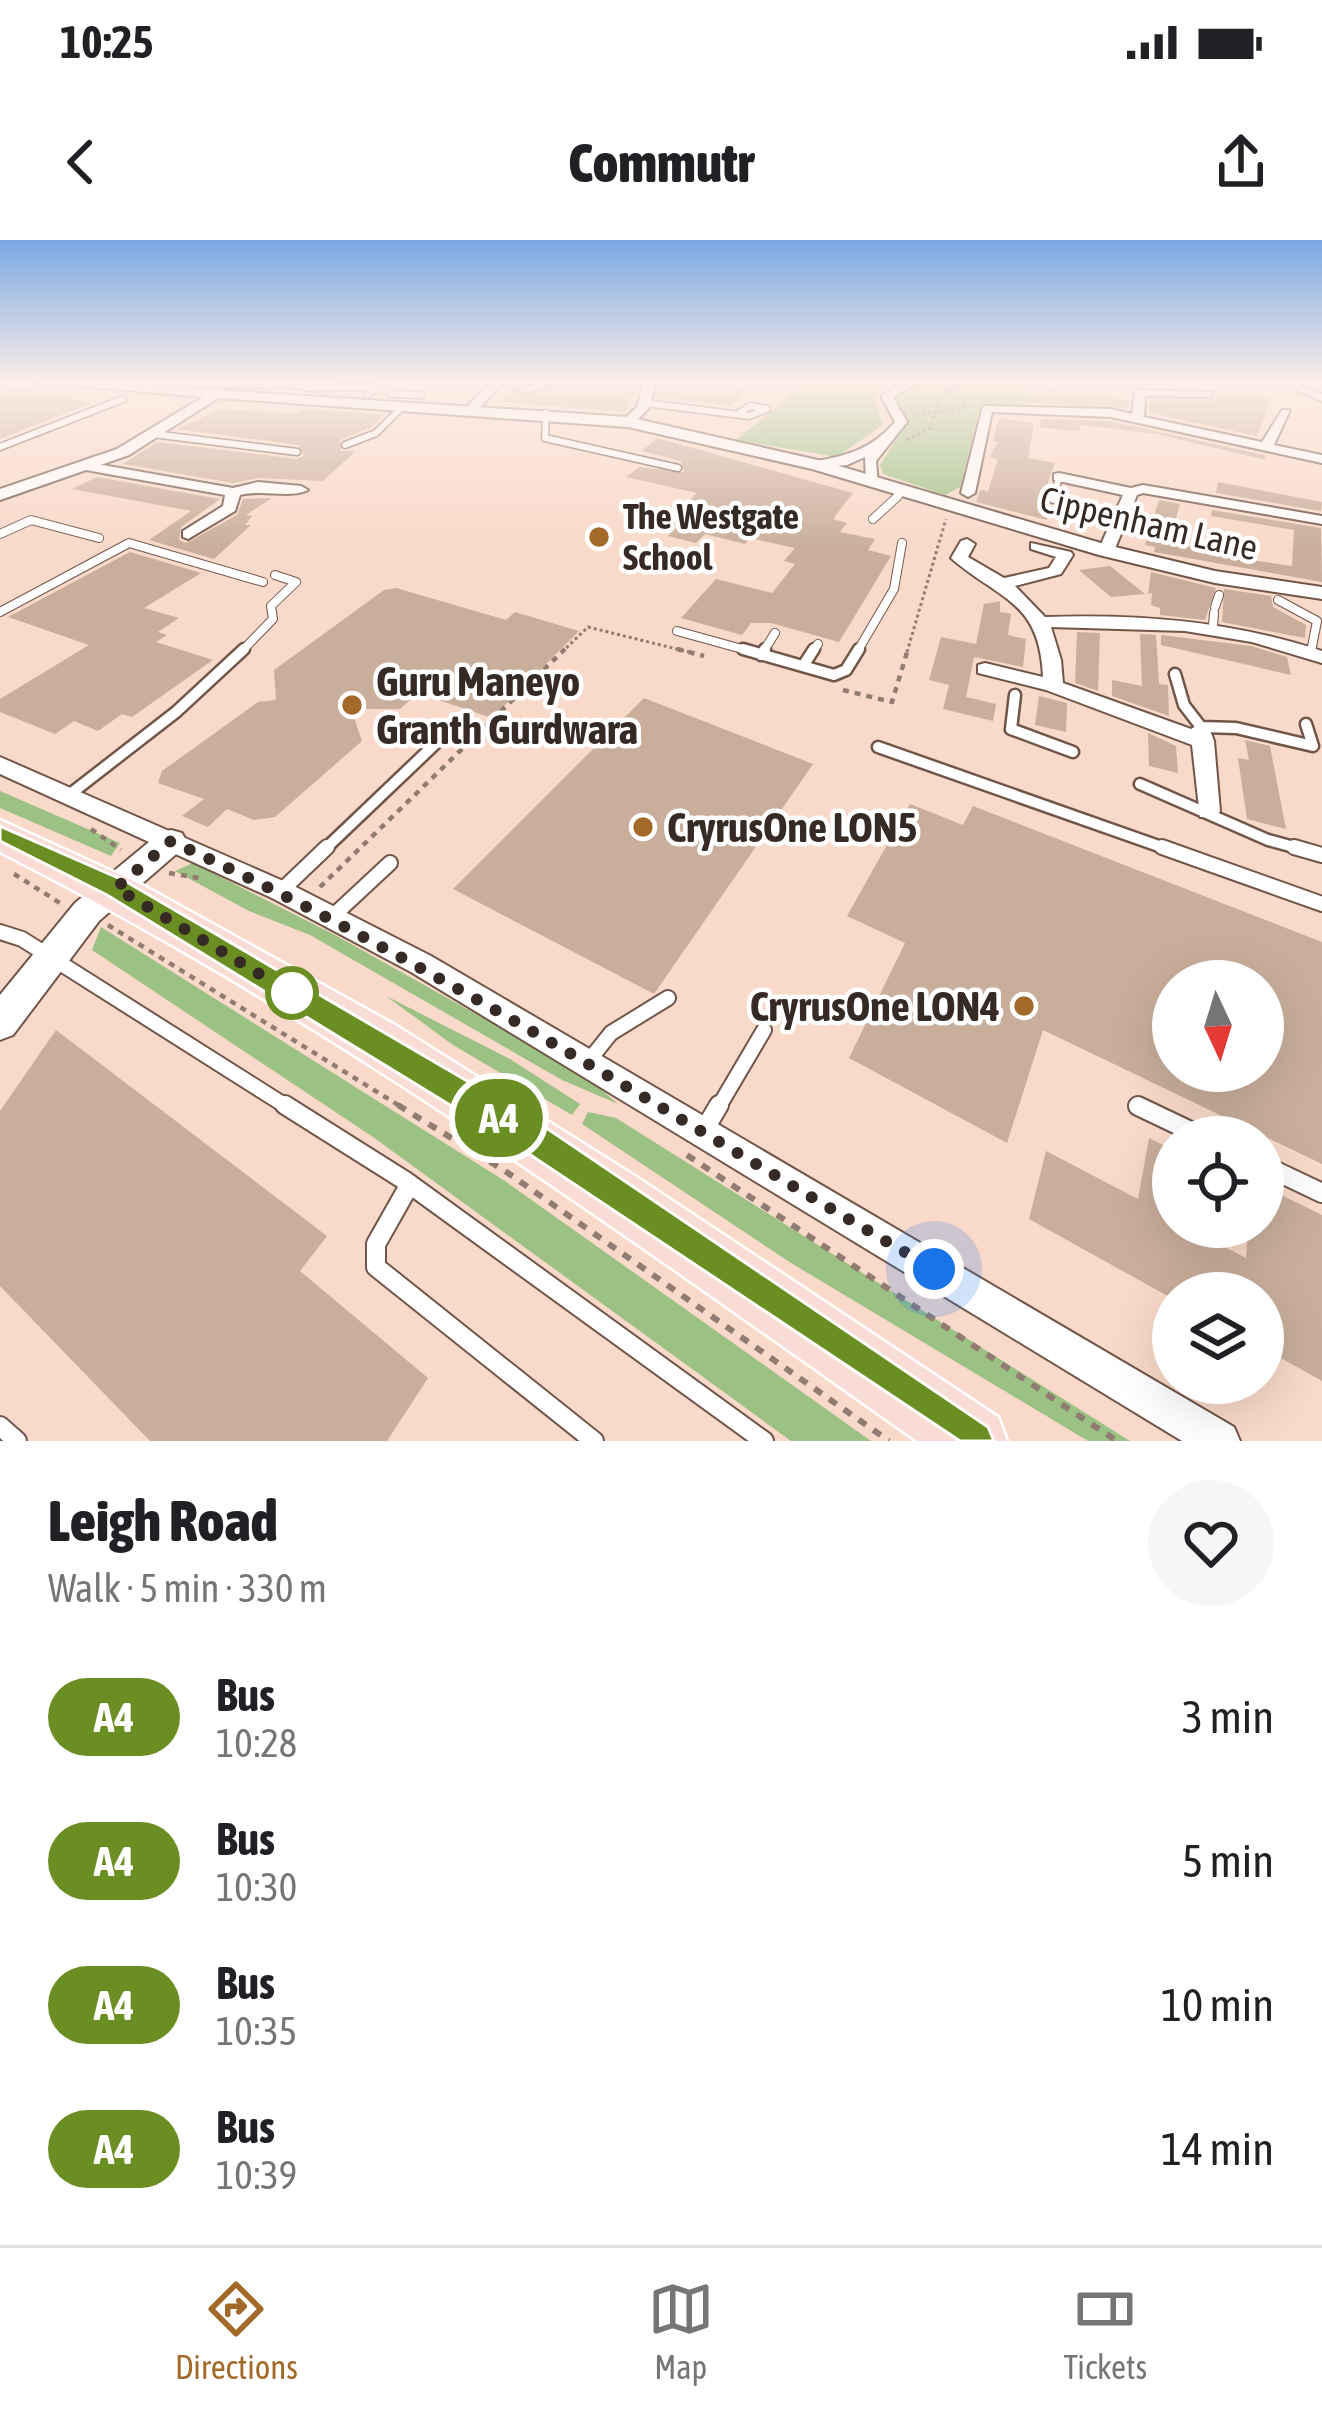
<!DOCTYPE html>
<meta charset="utf-8">
<style>
:root{--surface:#fff;--page:#f6f6f6;--text:#202124;--muted:#757577;--line:#e0e0e0;--accent:#a36928}
body{margin:0;font-family:"Asap Condensed",sans-serif;background:var(--page);color:var(--text);height:100vh;display:flex;flex-direction:column;font-size:45px;white-space:nowrap}
*{box-sizing:border-box;margin:0}
p{font-size:39px;color:var(--muted)}
.icon{flex:none;width:66px;height:66px;fill:none;stroke:currentColor;stroke-width:2;stroke-linecap:round;stroke-linejoin:round}
.map{position:relative;height:1201px;overflow:hidden}
.details{display:flex;flex-direction:column;background:var(--surface);flex:1}
.details>*{flex:none}
.badge{padding:0 24px;border-radius:39px;font-size:42px;line-height:78px}
.needle{width:78px;rotate:176deg}
.controls{position:absolute;left:1152px;top:720px;display:grid;gap:24px}
.controls a{display:grid;place-items:center;width:132px;height:132px;border-radius:50%;background:var(--surface);box-shadow:0 12px 48px #0002;font-size:60px}
.you{position:absolute;width:60px;height:60px;margin:-30px;border:9px solid #fff;border-radius:50%;background:#1a73e8;box-shadow:0 0 0 18px #1a73e833}
.map>.badge{position:absolute;translate:-50% -50%;box-shadow:0 0 0 6px #fff}
.round{display:grid;place-items:center;flex:none;width:126px;height:126px;border-radius:63px;background:var(--page)}
.head{display:flex;align-items:center;justify-content:space-between;height:204px;padding:0 48px}
h1{font-size:57px;font-weight:800;line-height:90px}
ul{padding:0;list-style:none}
li{display:flex;align-items:center;gap:36px;height:144px;padding:0 48px}
li div{flex:1}
li b{display:block;font-size:45px}
li em{font-style:normal}
li .badge{min-width:132px;font-weight:700;text-align:center}
.status{display:flex;justify-content:space-between;align-items:center;height:84px;padding:0 60px;background:var(--surface);direction:ltr}
.status svg{height:33px;fill:currentColor}
header{display:flex;justify-content:space-between;align-items:center;height:156px;padding:0 48px;background:var(--surface);font-size:54px;font-weight:800}
.dock{display:flex;justify-content:space-around;align-items:center;height:168px;border-top:3px solid var(--line);background:var(--surface);font-size:33px;color:var(--muted)}
.dock a{display:grid;justify-items:center;gap:6px}
.dock .active{color:var(--accent)}
.map>svg:first-child{display:block}
.green{fill:#9cc184}
.building{fill:#c9ae9b;fill-rule:evenodd}
.lines{fill:none;stroke-linecap:round;stroke-linejoin:round}
.service-far4-casing{stroke:#715648;stroke-width:9}
.service-far3-casing{stroke:#715648;stroke-width:10}
.service-far2-casing{stroke:#715648;stroke-width:15}
.service-far1-casing{stroke:#715648;stroke-width:18}
.service-casing{stroke:#715648;stroke-width:22}
.minor-casing{stroke:#715648;stroke-width:4}
.tertiary-casing{stroke:#715648;stroke-width:4}
.primary-casing{stroke:#fff;stroke-width:5}
.path-far2{stroke:#917c71;stroke-width:3;stroke-dasharray:3 3;stroke-linecap:butt}
.path-far1{stroke:#917c71;stroke-width:4.5;stroke-dasharray:6 6;stroke-linecap:butt}
.path{stroke:#917c71;stroke-width:6;stroke-dasharray:9 9;stroke-linecap:butt}
.service-far4{stroke:#fff;stroke-width:6}
.service-far3{stroke:#fff;stroke-width:8}
.service-far2{stroke:#fff;stroke-width:10}
.service-far1{stroke:#fff;stroke-width:14}
.service{stroke:#fff;stroke-width:18}
.minor{fill:#fff;fill-rule:evenodd}
.tertiary{fill:#fff;fill-rule:evenodd}
.primary{fill:#f9dcd6;fill-rule:evenodd}
.line{fill:#6b8e23;stroke:#fff;stroke-width:3}
.walk{stroke:#362a24;stroke-width:12;stroke-dasharray:0 21.6}
.poi-dot{fill:#a36928;stroke:#fff;stroke-width:4.5}
.stop-dot{fill:#fff;stroke:#6b8e23;stroke-width:6}
.labels{text-anchor:middle;dominant-baseline:central;stroke-width:9;stroke-linejoin:round;paint-order:stroke}
.far-poi-label{font-size:36px;font-weight:bold;fill:#362a24;stroke:#fff;text-anchor:start}
.far-street-label{font-size:36px;fill:#362a24;stroke:#fff}
.poi-label{font-size:42px;font-weight:bold;fill:#362a24;stroke:#fff;text-anchor:start}
</style>
<div class="status"><b>10:25</b><svg viewBox="0 0 49 12"><path d="M0 12V9h3v3zM5 12V6h3v6zM10 12V3h3v9zM15 12V0h3v12zM26 1h20v11H26zM47 4h2v5h-2z"/></svg></div>
<header><svg class="icon" aria-label="back" viewBox="0 0 24 24"><path d="M15 5l-7 7 7 7"/></svg>Commutr<svg class="icon" aria-label="share" viewBox="0 0 24 24"><path d="M12 15V3M7 8l5-5 5 5M5 13v7h14v-7"/></svg></header>
<div class="map">
<svg width="1322" height="1201" viewBox="0 0 1322 1201">
<rect width="100%" height="100%" fill="#f9d9c9"/>
<path class="green" d="M 808,142 L 888,142 L 874,158 L 883,185 L 837,217 L 736,200 Z
M 928,142 L 1029,142 L 1024,153 L 1054,161 L 980,168 L 960,247 L 945,255 L 883,234 L 880,225 L 908,181 L 894,155 L 906,146 Z
M 0,551 L 120,603 L 111,616 L 0,568 Z
M 193,623 L 335,695 L 583,834 L 618,864 L 562,840 L 310,695 L 249,671 L 175,631 Z
M 101,687 L 505,941 L 871,1201 L 791,1201 L 373,897 L 92,710 Z
M 386,756 L 510,819 L 580,864 L 572,875 L 453,805 Z
M 588,872 L 616,878 L 1130,1201 L 1088,1201 L 791,1023 L 582,884 Z"/>
<path class="building" d="M 518,142 L 529,142 L 515,148 L 526,157 L 563,142 L 639,144 L 625,172 L 501,162 Z
M 660,142 L 710,142 L 750,148 L 731,166 L 657,157 Z
M 18,146 L 91,163 L 0,199 L 0,152 Z
M 1043,148 L 1129,161 L 1128,168 L 1042,163 Z
M 1217,153 L 1271,159 L 1257,196 L 1149,173 L 1149,161 L 1209,161 Z
M 221,169 L 297,174 L 304,169 L 384,174 L 372,187 L 340,200 L 341,211 L 356,211 L 323,241 L 258,238 L 233,243 L 123,224 L 157,202 L 296,219 L 304,216 L 298,205 L 177,189 Z
M 999,178 L 1034,183 L 1028,218 L 1055,223 L 1048,242 L 1047,280 L 976,262 L 980,250 L 988,251 L 998,219 L 990,217 L 998,202 L 993,201 Z
M 1041,179 L 1110,181 L 1264,215 L 1266,220 L 1157,194 L 1080,185 L 1081,190 L 1072,191 L 1040,187 Z
M 657,198 L 853,253 L 833,279 L 847,283 L 840,292 L 875,299 L 868,310 L 891,316 L 839,402 L 771,383 L 751,383 L 742,395 L 681,378 L 716,339 L 772,353 L 795,324 L 784,321 L 795,308 L 750,298 L 745,304 L 705,294 L 696,303 L 668,296 L 678,286 L 669,284 L 673,276 L 697,253 L 626,237 L 639,227 L 684,232 L 681,221 L 642,211 Z
M 97,237 L 220,259 L 181,287 L 179,300 L 186,303 L 237,275 L 243,259 L 272,258 L 246,275 L 252,276 L 245,285 L 251,285 L 214,319 L 149,300 L 191,271 L 72,249 Z
M 1218,242 L 1322,262 L 1321,271 L 1216,253 Z
M 1159,260 L 1180,264 L 1169,302 L 1244,319 L 1292,326 L 1294,290 L 1211,276 L 1212,270 L 1321,288 L 1322,342 L 1154,312 L 1155,307 L 1145,305 Z
M 130,312 L 201,333 L 144,368 L 179,378 L 158,392 L 167,395 L 156,402 L 213,420 L 132,477 L 122,474 L 98,491 L 74,481 L 55,494 L 0,472 L 0,459 L 89,405 L 8,377 Z
M 1110,326 L 1145,354 L 1111,357 L 1079,330 Z
M 1151,332 L 1216,348 L 1205,380 L 1160,375 L 1160,368 L 1151,365 L 1152,353 L 1148,354 Z
M 396,348 L 506,380 L 515,372 L 579,391 L 492,478 L 418,453 L 400,469 L 351,469 L 362,501 L 275,577 L 254,580 L 227,569 L 208,587 L 182,576 L 204,559 L 158,543 L 162,531 L 258,462 L 276,460 L 274,430 L 384,350 Z
M 1224,349 L 1271,356 L 1273,367 L 1306,385 L 1305,398 L 1222,382 Z
M 1000,361 L 1000,372 L 1011,374 L 1008,395 L 1026,399 L 1023,427 L 974,417 L 966,457 L 996,464 L 993,481 L 943,469 L 949,445 L 929,440 L 941,397 L 976,404 L 984,364 Z
M 1077,392 L 1100,393 L 1098,451 L 1075,443 Z
M 1140,394 L 1156,395 L 1159,444 L 1168,445 L 1169,476 L 1112,456 L 1112,440 L 1142,446 Z
M 1161,395 L 1251,406 L 1287,417 L 1291,435 L 1161,405 Z
M 1039,456 L 1067,463 L 1066,492 L 1035,485 Z
M 644,458 L 813,524 L 654,754 L 453,649 Z
M 1148,493 L 1176,506 L 1178,533 L 1149,526 Z
M 1245,500 L 1270,506 L 1286,589 L 1247,579 L 1238,518 L 1249,520 Z
M 910,564 L 963,585 L 973,566 L 1322,702 L 1322,924 L 1043,790 L 1007,903 L 849,818 L 905,703 L 847,676 ZM 1173,741 L 1263,741 L 1263,831 L 1173,831 Z
M 56,790 L 327,996 L 300,1031 L 428,1138 L 387,1201 L 150,1201 L 0,1046 L 0,871 Z
M 1149,898 L 1173,910 L 1173,987 L 1186,987 L 1246,1018 L 1248,987 L 1263,987 L 1263,946 L 1322,975 L 1322,1141 L 1263,1108 L 1263,1053 L 1173,1053 L 1173,1059 L 1029,979 L 1046,911 L 1138,959 Z"/>
<g class="lines">
<g class="service-far4-casing">
<path id="service-far4" d="M 444,142 L 461,142
M 306,148 L 377,147 L 367,155
M 391,154 L 421,155
M 645,163 L 749,176 L 767,169 L 750,166 L 738,174
M 546,173 L 545,198 L 678,228
M 153,194 L 297,212
M 345,205 L 376,193 L 400,169
M 0,207 L 123,159
M 894,260 L 904,251
M 1053,260 L 1059,237"/>
</g>
<g class="service-far3-casing">
<path id="service-far3" d="M 873,279 L 897,257
M 0,294 L 31,280 L 99,298
M 1278,360 L 1317,381 L 1311,412
M 1215,367 L 1219,355
M 0,372 L 129,303 L 263,342
M 1213,386 L 1214,373
M 677,391 L 753,412
M 241,412 L 273,379 L 271,366 L 296,342 L 275,335
M 763,412 L 775,393
M 812,412 L 818,404
M 857,412 L 894,349 L 902,303"/>
</g>
<g class="service-far2-casing">
<path id="service-far2" d="M 743,409 L 834,435 L 846,430 L 859,409
M 761,415 L 765,409
M 803,426 L 814,409
M 1175,434 L 1184,465 L 1201,487 L 1236,488 L 1313,506 L 1306,484
M 1015,455 L 1011,489 L 1073,512
M 878,507 L 1170,610
M 1140,544 L 1268,600 L 1305,610
M 69,555 L 176,472 L 244,409
M 324,610 L 454,486"/>
</g>
<g class="service-far1-casing">
<path id="service-far1" d="M 1162,607 L 1322,664
M 1294,607 L 1322,615
M 281,651 L 327,607
M 332,677 L 390,623
M 0,692 L 22,699 L 289,868
M 587,823 L 611,793 L 668,758
M 718,868 L 764,790"/>
</g>
<g class="service-casing">
<path id="service" d="M 285,865 L 404,940 L 764,1201
M 1138,866 L 1203,897
M 703,892 L 719,865
M 1263,925 L 1322,953
M 410,944 L 376,1004 L 376,1027 L 594,1201
M 0,1186 L 17,1201"/>
</g>
<g class="minor-casing">
<path id="minor" d="M 106,142 L 310,142 L 316,145 L 310,148 L 112,145 Z
M 491,142 L 503,142 L 474,174 L 466,174 L 466,168 Z
M 542,142 L 559,142 L 525,153 L 519,150 Z
M 644,142 L 656,142 L 649,168 L 632,185 L 624,185 L 624,179 L 637,167 Z
M 904,142 L 918,142 L 893,157 L 907,182 L 876,221 L 878,245 L 866,242 L 865,217 L 847,225 L 811,228 L 811,222 C 846,216 871,210 895,182 L 881,156 Z
M 1288,142 L 1322,154 L 1322,161 L 1288,146 Z
M 1135,150 L 1213,152 L 1209,157 L 1145,156 L 1144,177 L 1262,202 L 1282,170 L 1290,170 L 1274,205 L 1322,215 L 1322,223 L 1111,177 L 992,172 L 975,253 L 968,257 L 961,253 L 983,166 L 1111,169 L 1132,174 Z
M 91,223 L 233,248 L 258,242 L 301,246 L 308,250 C 290,259 262,249 240,255 L 235,271 L 188,299 L 183,297 L 183,291 L 223,266 L 225,255 L 86,230 L 84,227 Z
M 1059,233 L 1131,248 L 1143,245 L 1322,276 L 1322,284 L 1143,253 L 1137,255 L 1114,311 L 1106,316 L 1098,311 L 1123,255 L 1054,240 L 1054,234 Z
M 967,299 L 975,304 L 968,317 L 1004,338 L 1049,328 L 1056,317 L 1031,309 L 1031,303 L 1071,312 L 1073,315 L 1061,334 L 1015,346 L 1045,377 C 1140,374 1231,381 1322,411 L 1322,423 L 1252,402 L 1185,391 L 1051,387 L 1061,420 L 1063,443 L 1191,489 L 1201,483 L 1208,485 L 1214,501 L 1220,571 L 1216,577 L 1200,577 L 1192,505 L 1046,450 L 978,433 L 978,425 L 985,423 L 1043,437 C 1040,360 999,360 951,318 L 961,301 Z
M 0,517 L 290,644 L 431,716 L 1234,1187 L 1240,1201 L 1182,1201 L 411,732 L 272,658 L 0,534 Z"/>
</g>
<g class="tertiary-casing">
<path id="tertiary" d="M 32,142 L 96,142 L 628,177 L 822,221 L 1111,306 L 1215,331 L 1322,347 L 1322,359 L 1215,343 L 1099,315 L 812,229 L 628,187 L 218,158 L 129,215 L 0,260 L 0,249 L 117,209 L 203,157 Z
M 171,590 L 182,593 L 186,601 L 182,609 L 99,681 L 13,795 L 0,800 L 0,755 L 75,663 L 160,593 Z"/>
</g>
<g class="primary-casing">
<path id="primary" d="M 0,580 L 144,646 L 395,785 L 638,938 L 998,1177 L 1007,1201 L 917,1201 C 619,991 326,777 0,612 Z"/>
</g>
<path class="path-far2" d="M 950,150 L 968,165
M 916,175 L 975,166
M 907,200 L 931,188 L 938,161 L 959,142
M 562,412 L 588,387 L 689,412
M 907,412 L 946,279"/>
<path class="path-far1" d="M 677,409 L 704,416
M 843,450 L 892,462 L 908,409
M 91,589 L 121,610
M 169,633 L 199,638
M 14,634 L 60,663
M 320,647 L 565,409
M 108,685 L 403,868"/>
<path class="path" d="M 398,865 L 508,933 L 889,1201
M 687,915 L 1117,1201"/>
<use href="#service-far4" class="service-far4"/>
<use href="#service-far3" class="service-far3"/>
<use href="#service-far2" class="service-far2"/>
<use href="#service-far1" class="service-far1"/>
<use href="#service" class="service"/>
<use href="#minor" class="minor"/>
<use href="#tertiary" class="tertiary"/>
<use href="#primary" class="primary"/>
</g>
<linearGradient id="sky" x2="0" y2="1"><stop stop-color="#7aa8e3"/><stop offset="0.46" stop-color="#fceee7"/><stop offset="1" stop-color="#fceee7" stop-opacity="0"/></linearGradient>
<rect width="1322" height="310" fill="url(#sky)"/>
<path class="line" d="M 0,586 L 125,641 L 539,883 L 988,1187 L 994,1201 L 960,1201 L 517,906 L 107,655 L 0,601 Z"/>
<g class="lines">
<path class="walk" d="M 292,753 L 303,760 L 116,648 L 171,601 C 437,723 681,883 934,1029"/>
</g>
<g class="poi-dot">
<circle cx="599" cy="297" r="12"/>
<circle cx="352" cy="465" r="12"/>
<circle cx="643" cy="587" r="12"/>
<circle cx="1024" cy="766" r="12"/>
</g>
<circle class="stop-dot" cx="292" cy="753" r="24"/>
<g class="labels">
<g class="far-poi-label">
<text x="623" y="276">The Westgate<tspan x="623" dy="41">School</tspan></text>
</g>
<g class="far-street-label">
<text transform="translate(1149 283) rotate(13)">Cippenham Lane</text>
</g>
<g class="poi-label">
<text x="376" y="441">Guru Maneyo<tspan x="376" dy="48">Granth Gurdwara</tspan></text>
<text x="667" y="587">CryrusOne LON5</text>
<text x="1000" y="766" text-anchor="end">CryrusOne LON4</text>
</g>
</g>
</svg>
<div class="controls">
<a><svg class="needle" viewBox="-14 -14 28 28"><path d="M0-13l5 13h-10z" fill="#e53935"/><path d="M0 13l5-13h-10z" fill="#757577"/></svg></a>
<a><svg class="icon" aria-label="locate" viewBox="0 0 24 24"><circle cx="12" cy="12" r="6"/><path d="M12 2v4M12 18v4M2 12h4M18 12h4"/></svg></a>
<a><svg class="icon" aria-label="layers" viewBox="0 0 24 24"><path d="M12 4l9 5-9 5-9-5zM3 14l9 5 9-5"/></svg></a>
</div>
<div class="you" style="left:934px;top:1029px"></div>
<b class="badge" style="left:499px;top:878px;background:#6b8e23;color:#fff">A4</b>
</div>
<section class="details">
<div class="head"><div><h1>Leigh Road</h1><p>Walk · 5 min · 330 m</p></div><a class="round"><svg class="icon" aria-label="heart" viewBox="0 0 24 24"><path d="M12 20l-8-8c-3-5 5-10 8-4 3-6 11-1 8 4z"/></svg></a></div>
<ul>
<li><span class="badge" style="background:#6b8e23;color:#fff">A4</span><div><b>Bus</b><p>10:28</p></div><em>3 min</em></li>
<li><span class="badge" style="background:#6b8e23;color:#fff">A4</span><div><b>Bus</b><p>10:30</p></div><em>5 min</em></li>
<li><span class="badge" style="background:#6b8e23;color:#fff">A4</span><div><b>Bus</b><p>10:35</p></div><em>10 min</em></li>
<li><span class="badge" style="background:#6b8e23;color:#fff">A4</span><div><b>Bus</b><p>10:39</p></div><em>14 min</em></li>
</ul>
</section>
<nav class="dock">
<a class="active"><svg class="icon" aria-label="directions" viewBox="0 0 24 24"><path d="M12 3l9 9-9 9-9-9zM9 14v-3h6M13 9l2 2-2 2"/></svg>Directions</a>
<a><svg class="icon" aria-label="map" viewBox="0 0 24 24"><path d="M3 6l6-2 6 2 6-2v14l-6 2-6-2-6 2zM9 4v14M15 6v14"/></svg>Map</a>
<a><svg class="icon" aria-label="tickets" viewBox="0 0 24 24"><path d="M3 7h18v10H3zM15 7v10"/></svg>Tickets</a>
</nav>
